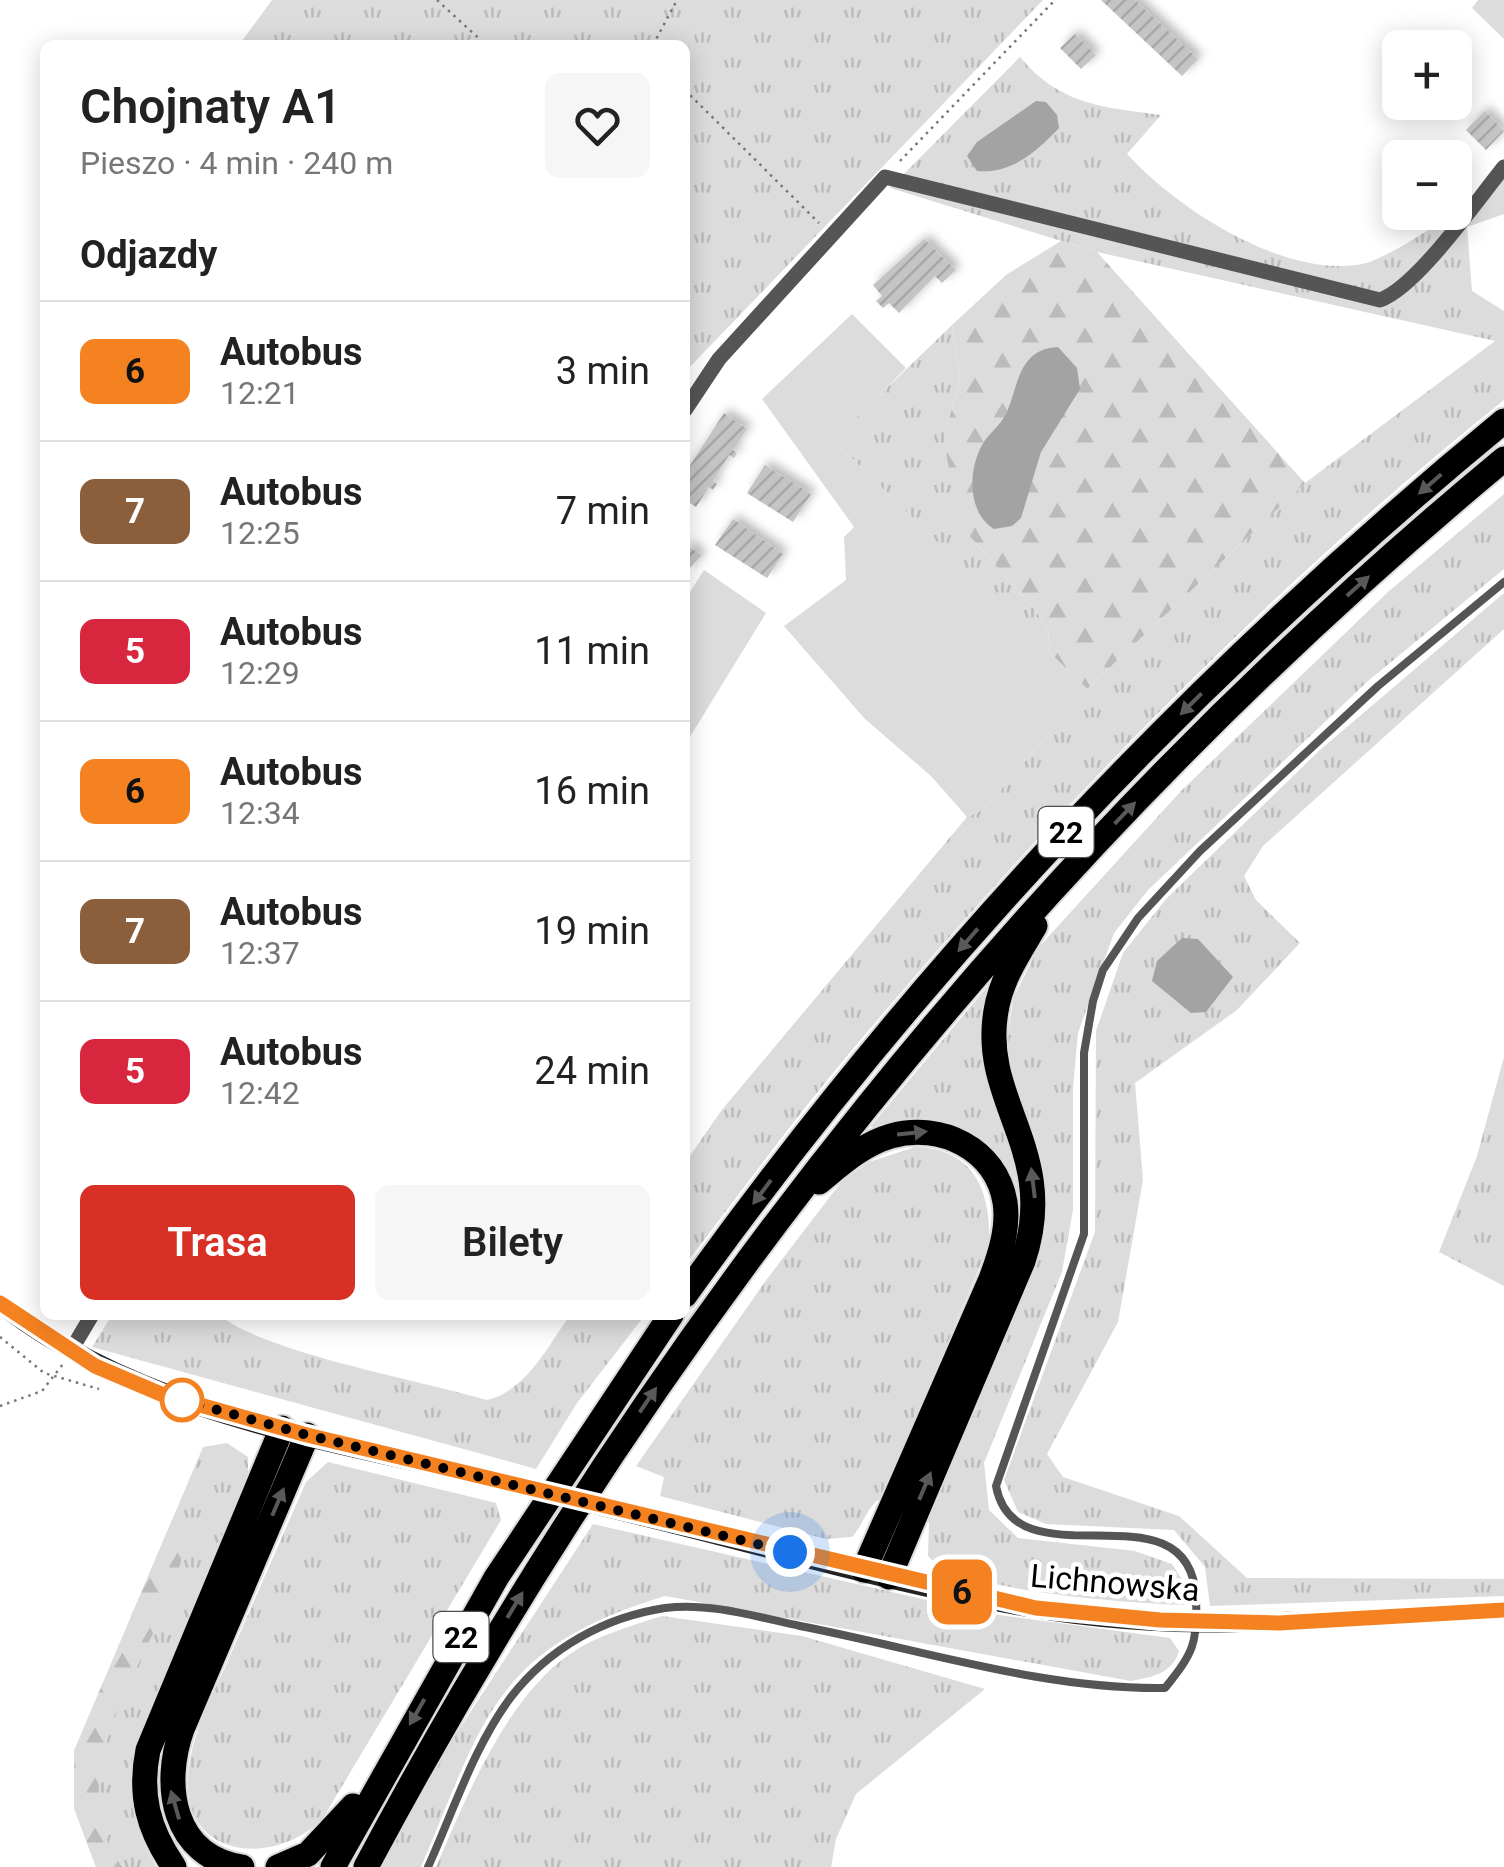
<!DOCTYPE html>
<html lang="pl">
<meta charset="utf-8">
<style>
:root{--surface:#fff;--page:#f6f6f6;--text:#222;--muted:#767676;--line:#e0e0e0;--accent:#d93025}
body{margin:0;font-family:Roboto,sans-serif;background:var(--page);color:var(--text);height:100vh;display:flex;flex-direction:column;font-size:38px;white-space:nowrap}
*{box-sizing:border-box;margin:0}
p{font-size:32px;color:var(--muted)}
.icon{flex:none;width:55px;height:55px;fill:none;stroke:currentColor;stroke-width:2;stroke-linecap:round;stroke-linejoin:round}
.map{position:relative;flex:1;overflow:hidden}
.drawer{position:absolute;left:40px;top:40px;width:650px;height:1280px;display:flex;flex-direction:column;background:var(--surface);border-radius:15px;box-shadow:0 5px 25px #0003}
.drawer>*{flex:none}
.badge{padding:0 20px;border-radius:15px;font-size:35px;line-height:65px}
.fabs{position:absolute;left:1382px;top:30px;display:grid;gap:20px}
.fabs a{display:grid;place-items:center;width:90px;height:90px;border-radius:15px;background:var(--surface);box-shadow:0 5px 25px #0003;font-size:50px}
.you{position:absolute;width:50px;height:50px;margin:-25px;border:8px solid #fff;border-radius:50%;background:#1a73e8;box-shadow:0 0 0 15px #1a73e833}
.map>.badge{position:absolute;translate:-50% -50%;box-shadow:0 0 0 5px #fff}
h2{padding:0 40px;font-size:38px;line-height:90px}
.round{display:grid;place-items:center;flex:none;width:105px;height:105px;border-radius:15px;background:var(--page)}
.headline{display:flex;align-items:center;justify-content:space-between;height:170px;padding:0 40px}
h1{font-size:48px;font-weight:600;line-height:75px}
.action{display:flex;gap:20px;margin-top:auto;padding:20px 40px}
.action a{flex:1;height:115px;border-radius:15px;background:var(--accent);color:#fff;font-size:40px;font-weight:600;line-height:115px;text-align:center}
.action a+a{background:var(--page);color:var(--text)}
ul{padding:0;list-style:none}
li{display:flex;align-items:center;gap:30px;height:140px;padding:0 40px;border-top:2px solid var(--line)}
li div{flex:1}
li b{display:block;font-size:38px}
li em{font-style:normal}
li .badge{min-width:110px;font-weight:700;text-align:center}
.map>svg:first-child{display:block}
.grass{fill:url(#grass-tufts)}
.forest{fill:url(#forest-firs)}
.green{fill:#dcdcdc}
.water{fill:#a3a3a3}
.building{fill:url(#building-hatch);filter:url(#shadow)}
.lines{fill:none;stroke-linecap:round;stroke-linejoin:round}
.primary-casing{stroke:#dbdbdb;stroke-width:29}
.path{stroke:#777;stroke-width:2.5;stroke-dasharray:2.5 5;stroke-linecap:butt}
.lane{stroke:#555;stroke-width:8}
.street{stroke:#555;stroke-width:15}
.secondary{stroke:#222;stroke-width:20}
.primary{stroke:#000;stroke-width:25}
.secondary-bridge{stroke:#222;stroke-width:20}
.oneway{fill:#595959}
.line-casing{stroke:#fff;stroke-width:22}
.line{stroke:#f58220;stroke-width:15}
.walk{stroke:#000;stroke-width:10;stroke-dasharray:0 18}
.stop-dot{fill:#fff;stroke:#f58220;stroke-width:5}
.labels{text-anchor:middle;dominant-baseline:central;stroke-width:9;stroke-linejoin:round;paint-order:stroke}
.shield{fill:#fff;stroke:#4c4c4c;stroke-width:2.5}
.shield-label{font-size:30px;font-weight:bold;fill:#000}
.street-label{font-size:32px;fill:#000;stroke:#fff}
</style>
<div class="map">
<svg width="1504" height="1867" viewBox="0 0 1504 1867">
<defs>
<pattern id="grass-tufts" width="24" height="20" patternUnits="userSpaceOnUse" patternTransform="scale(2.5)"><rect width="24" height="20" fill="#dcdcdc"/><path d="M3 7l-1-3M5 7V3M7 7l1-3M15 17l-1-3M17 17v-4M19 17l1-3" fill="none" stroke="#bbb"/></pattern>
<pattern id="forest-firs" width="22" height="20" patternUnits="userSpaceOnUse" patternTransform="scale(2.5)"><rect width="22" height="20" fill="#dcdcdc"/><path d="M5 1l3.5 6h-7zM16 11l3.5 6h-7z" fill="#bbb"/></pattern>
<pattern id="building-hatch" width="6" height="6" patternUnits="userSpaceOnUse" patternTransform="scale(2.5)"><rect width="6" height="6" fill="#c4c4c4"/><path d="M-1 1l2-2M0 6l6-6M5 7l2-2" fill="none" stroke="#a7a7a7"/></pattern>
<filter id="shadow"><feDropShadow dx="5" dy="-5" stdDeviation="5" flood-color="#0004"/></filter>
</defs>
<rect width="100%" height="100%" fill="#fff"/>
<path class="grass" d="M 272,0 L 1043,0 L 685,372 L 685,45 L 239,45 Z
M 1478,0 L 1504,0 L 1504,39 L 1472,8 Z
M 1020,57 C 1060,105 1102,107 1161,115 L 1127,154 C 1176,208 1284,279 1362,264 C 1393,258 1479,197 1504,175 L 1504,214 L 1467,227 L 1472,291 L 1504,311 L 1504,400 C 1265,591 1049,816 852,1050 C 794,1119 740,1193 685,1265 L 685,1163 L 721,1111 L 967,817 L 984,809 L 1087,689 L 1305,483 L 1495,341 L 1097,252 L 890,188 Z
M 952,325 L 960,379 L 947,426 L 965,531 L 1037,612 L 1048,632 L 1050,653 L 833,440 Z
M 1504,494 L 1504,569 L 1368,681 L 1148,890 L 1114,933 L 1078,1033 L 1073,1088 L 1073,1210 L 1062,1272 L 984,1463 L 989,1510 L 1018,1538 L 1135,1551 L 1172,1564 L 1183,1581 L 1184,1605 C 1135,1603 957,1592 928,1556 L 929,1523 L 923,1515 L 1033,1270 L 1046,1227 L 1044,1171 L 1005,1047 L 1014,997 L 1038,948 L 1181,791 L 1389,591 Z
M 1504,593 L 1504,629 L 1263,846 L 1244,876 L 1256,900 L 1300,943 L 1237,1010 L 1135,1083 L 1143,1180 L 1118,1322 L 1047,1454 L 1063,1477 L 1179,1516 L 1247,1578 L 1504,1579 L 1504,1596 L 1210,1606 L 1205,1567 L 1174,1530 L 1046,1524 L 1018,1512 L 1004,1480 L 1095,1232 L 1096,1031 L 1123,953 L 1166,899 L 1320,750 Z
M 996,976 L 1025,1220 L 995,1287 C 999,1258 1014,1207 1010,1180 C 1004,1144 954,1118 921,1118 C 903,1117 884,1127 870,1127 Z
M 1504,1057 L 1504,1286 L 1439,1252 L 1477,1156 Z
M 915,1147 C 974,1148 992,1192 989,1245 L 882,1497 C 867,1506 864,1524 852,1537 L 826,1539 L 660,1496 L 664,1477 L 636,1466 L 767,1279 L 842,1181 L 869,1162 Z
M 112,1315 L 220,1315 C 259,1351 427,1382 487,1400 C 526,1391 548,1346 570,1315 L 645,1315 L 577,1403 L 536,1469 L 92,1347 Z
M 227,1443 L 248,1457 L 248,1487 L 135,1759 C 128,1802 135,1830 156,1867 L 96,1867 L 74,1808 L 74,1751 L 203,1447 Z
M 328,1462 L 496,1503 L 501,1520 L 323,1818 C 276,1867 183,1860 188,1778 C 190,1735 213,1695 230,1656 C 255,1598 281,1540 306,1482 Z
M 593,1524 L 984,1613 L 1170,1638 L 1179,1651 C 1172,1674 1152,1677 1131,1681 L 665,1596 C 495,1648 485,1716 421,1867 L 380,1867 L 439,1760 Z
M 662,1616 L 802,1636 L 985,1689 L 856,1794 L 836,1839 L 831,1867 L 436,1867 C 466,1798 506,1698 570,1654 C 597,1635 631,1626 662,1616 Z"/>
<path class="forest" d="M 1061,241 L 1097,252 L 1305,483 L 1087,689 L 1050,653 L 1048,632 L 1037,612 L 965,531 L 954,495 L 946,453 L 947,426 L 960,379 L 952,325 L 1006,275 Z
M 172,1520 C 175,1533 184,1553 180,1565 C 156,1656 53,1773 122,1867 L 96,1867 L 74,1808 L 74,1751 Z"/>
<path class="green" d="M 852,314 L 906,368 L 834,441 L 1087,689 L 984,809 L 967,817 L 932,777 L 864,718 L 784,626 L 846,580 L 844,537 L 854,527 L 762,399 Z
M 704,570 L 766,613 L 685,745 L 685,600 Z"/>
<path class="water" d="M 1036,101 L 1046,102 L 1057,115 L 1059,128 C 1036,152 1012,174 977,171 L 967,156 L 977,142 Z
M 1058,347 L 1077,368 L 1080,389 L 1041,452 L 1021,518 L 1012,526 L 994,529 C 967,512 968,471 982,445 C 988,434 1000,426 1006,414 C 1019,385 1018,349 1058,347 Z
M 1182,938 L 1198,939 L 1233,977 L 1206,1012 L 1191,1013 L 1152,981 L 1157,961 Z"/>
<path class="building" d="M 1101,0 L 1135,0 L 1198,59 L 1182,76 Z
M 1075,34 L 1096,55 L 1081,69 L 1060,48 Z
M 1485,111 L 1504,131 L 1486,150 L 1466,130 Z
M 924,239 L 956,270 L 942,283 L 935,276 L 899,313 L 889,303 L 883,308 L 876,301 L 882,296 L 873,285 Z
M 724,413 L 747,429 L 733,450 L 737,453 L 734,458 L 729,455 L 713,481 L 717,484 L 713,490 L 709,487 L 696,507 L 685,500 L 685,473 Z
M 765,465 L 811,494 L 793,522 L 747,493 Z
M 733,519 L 783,554 L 767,578 L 715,545 Z
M 687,546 L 702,555 L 685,573 L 685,549 Z"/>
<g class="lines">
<g class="primary-casing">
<path id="primary" d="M 819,1182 C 841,1164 863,1144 891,1136 C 941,1122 996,1149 1005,1202 C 1009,1228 1000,1255 991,1279 L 864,1570
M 685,1295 C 918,970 1195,675 1504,421
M 889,1577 L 1023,1261 C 1060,1152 980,1102 996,1011 C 1001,979 1019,953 1035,926
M 174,1867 C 148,1829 139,1795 148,1750 L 282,1428
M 242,1867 C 172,1856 162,1785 182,1729 L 307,1435
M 278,1867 L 308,1854 L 353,1806
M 333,1867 L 496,1578 L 671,1315
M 366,1867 C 652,1330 1035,848 1504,459"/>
</g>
<path class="path" d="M 437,0 L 486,45
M 653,45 L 677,0
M 685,90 L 819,223
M 900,161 L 1055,0
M 0,1337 L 44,1373 L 99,1389
M 0,1406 L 42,1391 L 63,1364"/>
<path class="lane" d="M 428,1867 C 453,1812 474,1746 511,1697 C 549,1648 605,1617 665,1608 C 709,1602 758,1617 800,1626 C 920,1649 1043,1690 1165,1688 C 1193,1653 1198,1644 1196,1598 C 1190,1479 1015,1588 996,1486 L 1084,1234 L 1084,1053 L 1093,1001 L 1103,970 L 1138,918 L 1200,851 L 1378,686 L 1504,582"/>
<path class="street" d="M 685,410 L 719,359 L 885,177 L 1380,300 C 1417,287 1477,200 1504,167
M 70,1352 L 92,1315"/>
<path class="secondary" d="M 0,1303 C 139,1412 322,1439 490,1478
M 643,1516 C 773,1548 903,1586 1034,1608 C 1190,1635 1348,1619 1504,1610"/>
<use href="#primary" class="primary"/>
<path class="secondary-bridge" d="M 490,1478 L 643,1516"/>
</g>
<defs><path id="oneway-solid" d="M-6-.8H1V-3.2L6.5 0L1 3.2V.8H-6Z" transform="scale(2.5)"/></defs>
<g class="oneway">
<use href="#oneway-solid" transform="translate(1430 484) rotate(139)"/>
<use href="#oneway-solid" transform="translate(1358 586) rotate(-42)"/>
<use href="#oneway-solid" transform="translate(1191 704) rotate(135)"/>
<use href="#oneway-solid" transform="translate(1125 813) rotate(-46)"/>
<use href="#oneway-solid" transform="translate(968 940) rotate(131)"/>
<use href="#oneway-solid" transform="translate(912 1133) rotate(-6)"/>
<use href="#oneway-solid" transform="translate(1033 1183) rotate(-97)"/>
<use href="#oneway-solid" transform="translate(762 1192) rotate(127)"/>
<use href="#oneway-solid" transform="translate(648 1400) rotate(-56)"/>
<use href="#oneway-solid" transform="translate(925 1486) rotate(-67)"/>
<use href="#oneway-solid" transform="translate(278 1502) rotate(-67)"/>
<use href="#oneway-solid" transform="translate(515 1605) rotate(-59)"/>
<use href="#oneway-solid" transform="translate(417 1712) rotate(120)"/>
<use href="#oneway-solid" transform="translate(175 1805) rotate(-106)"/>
</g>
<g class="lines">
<g class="line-casing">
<path id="line" d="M 0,1303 L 95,1366 L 161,1394 L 307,1435 L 1036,1608 L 1160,1620 L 1279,1623 L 1504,1610"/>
</g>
<use href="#line" class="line"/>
<path class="walk" d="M 182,1400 L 307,1435 L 790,1552"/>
</g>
<circle class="stop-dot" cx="182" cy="1400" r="20"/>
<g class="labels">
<g class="shield">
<rect x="1038.5" y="807" width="55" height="50" rx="8"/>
<rect x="433.5" y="1612" width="55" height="50" rx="8"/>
</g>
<g class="shield-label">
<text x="1066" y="832">22</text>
<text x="461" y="1637">22</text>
</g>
<g class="street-label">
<text transform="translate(1115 1583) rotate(5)">Lichnowska</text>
</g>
</g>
</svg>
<div class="fabs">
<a>+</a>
<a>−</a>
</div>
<div class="you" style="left:790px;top:1552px"></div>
<b class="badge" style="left:962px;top:1592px;background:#f58220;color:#111">6</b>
<section class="drawer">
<div class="headline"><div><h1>Chojnaty A1</h1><p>Pieszo · 4 min · 240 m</p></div><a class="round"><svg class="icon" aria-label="heart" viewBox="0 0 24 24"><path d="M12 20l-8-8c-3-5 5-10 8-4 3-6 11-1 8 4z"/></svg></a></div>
<h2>Odjazdy</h2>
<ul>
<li><span class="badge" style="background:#f58220;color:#111">6</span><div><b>Autobus</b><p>12:21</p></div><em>3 min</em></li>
<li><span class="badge" style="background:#8b5e3c;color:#fff">7</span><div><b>Autobus</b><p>12:25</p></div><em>7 min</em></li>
<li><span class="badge" style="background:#d7263d;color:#fff">5</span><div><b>Autobus</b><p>12:29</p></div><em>11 min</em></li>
<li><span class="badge" style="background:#f58220;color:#111">6</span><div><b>Autobus</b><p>12:34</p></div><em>16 min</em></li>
<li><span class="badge" style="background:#8b5e3c;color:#fff">7</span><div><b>Autobus</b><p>12:37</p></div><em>19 min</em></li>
<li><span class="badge" style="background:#d7263d;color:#fff">5</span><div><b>Autobus</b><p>12:42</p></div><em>24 min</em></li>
</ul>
<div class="action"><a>Trasa</a><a>Bilety</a></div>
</section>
</div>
